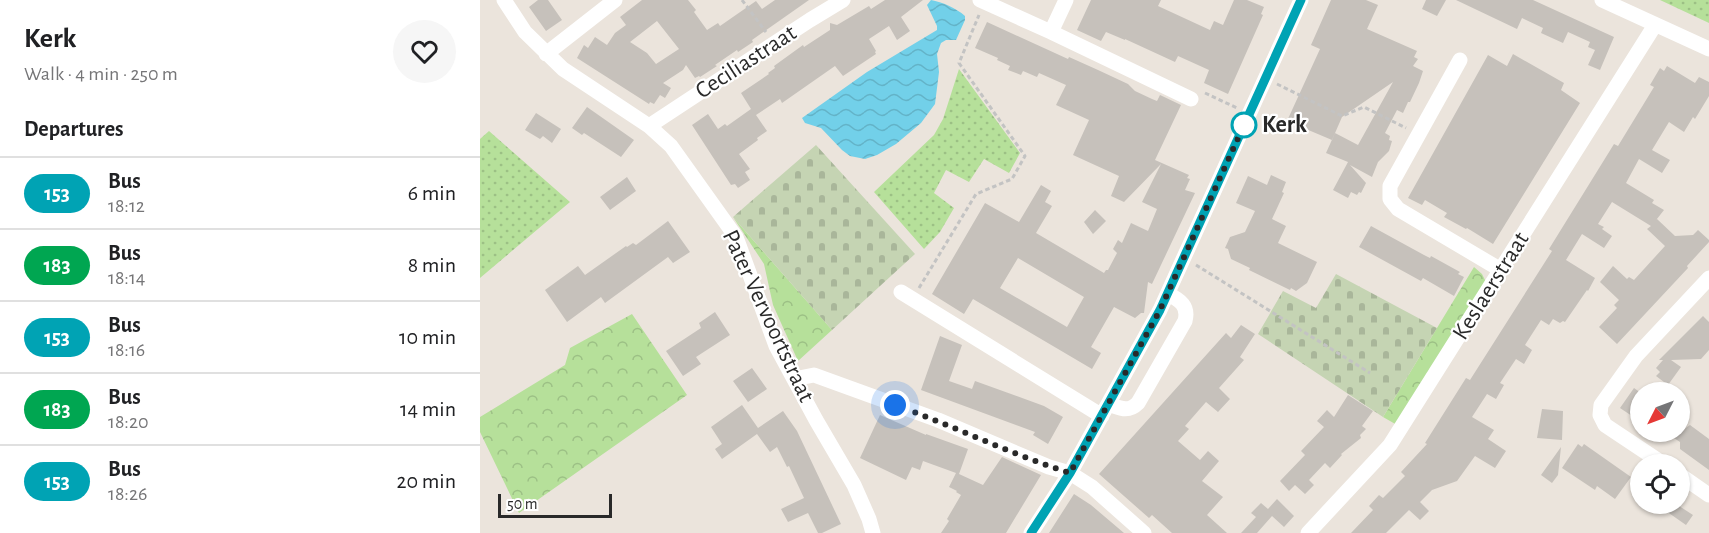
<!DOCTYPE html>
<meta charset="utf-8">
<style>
:root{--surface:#fff;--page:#f6f6f6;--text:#202124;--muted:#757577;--line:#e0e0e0}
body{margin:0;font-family:"Alegreya Sans",sans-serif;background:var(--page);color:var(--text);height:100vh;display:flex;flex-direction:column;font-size:22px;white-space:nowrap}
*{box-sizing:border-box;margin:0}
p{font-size:20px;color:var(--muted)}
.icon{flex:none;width:33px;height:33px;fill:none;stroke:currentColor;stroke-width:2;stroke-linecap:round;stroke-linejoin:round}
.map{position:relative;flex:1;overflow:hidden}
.panel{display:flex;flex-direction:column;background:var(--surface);width:480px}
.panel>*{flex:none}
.badge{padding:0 12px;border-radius:20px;font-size:21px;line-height:39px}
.needle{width:39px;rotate:228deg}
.tools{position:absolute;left:1150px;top:382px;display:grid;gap:12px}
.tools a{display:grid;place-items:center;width:60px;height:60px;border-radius:50%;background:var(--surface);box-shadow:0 2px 4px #0004;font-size:30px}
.scale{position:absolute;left:18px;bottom:15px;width:114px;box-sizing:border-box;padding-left:6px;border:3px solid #292929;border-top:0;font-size:16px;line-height:21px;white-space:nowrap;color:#292929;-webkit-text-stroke:4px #fff;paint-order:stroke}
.you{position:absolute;width:30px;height:30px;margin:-15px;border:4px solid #fff;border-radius:50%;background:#1a73e8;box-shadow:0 0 0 9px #1a73e833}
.map>.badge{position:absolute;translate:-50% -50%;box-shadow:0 0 0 3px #fff}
h2{padding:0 24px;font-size:22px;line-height:54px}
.round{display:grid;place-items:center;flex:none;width:63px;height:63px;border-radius:32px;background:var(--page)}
.headline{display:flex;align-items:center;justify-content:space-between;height:102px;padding:0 24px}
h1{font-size:28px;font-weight:700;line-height:45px}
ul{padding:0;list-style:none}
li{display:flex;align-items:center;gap:18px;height:72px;padding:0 24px;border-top:2px solid var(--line)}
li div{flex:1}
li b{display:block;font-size:22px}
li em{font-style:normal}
li .badge{min-width:66px;font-weight:700;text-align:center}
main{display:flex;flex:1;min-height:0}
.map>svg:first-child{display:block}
.grass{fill:url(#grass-dots)}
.forest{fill:url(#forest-crowns)}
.cemetery{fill:url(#cemetery-stones)}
.water{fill:url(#water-waves)}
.building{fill:#c6c1bb;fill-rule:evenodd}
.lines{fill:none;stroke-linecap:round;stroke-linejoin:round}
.path{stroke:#c3c3c3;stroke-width:3;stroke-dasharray:4.5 3;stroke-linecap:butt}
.minor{stroke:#fff;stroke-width:15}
.line-casing{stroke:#fff;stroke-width:14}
.line{stroke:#00a3b4;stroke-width:9}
.walk{stroke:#292929;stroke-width:6;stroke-dasharray:0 10.8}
.stop-dot{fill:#fff;stroke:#00a3b4;stroke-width:3}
.labels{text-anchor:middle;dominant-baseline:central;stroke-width:4.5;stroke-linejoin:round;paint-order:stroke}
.street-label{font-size:24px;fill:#292929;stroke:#fff}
.stop-label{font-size:24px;font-weight:bold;fill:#292929;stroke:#fff;text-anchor:start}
</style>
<main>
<section class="panel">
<div class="headline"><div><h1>Kerk</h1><p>Walk · 4 min · 250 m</p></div><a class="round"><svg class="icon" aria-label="heart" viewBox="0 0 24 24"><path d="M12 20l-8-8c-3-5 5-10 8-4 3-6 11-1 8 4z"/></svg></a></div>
<h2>Departures</h2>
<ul>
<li><span class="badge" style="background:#00a3b4;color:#fff">153</span><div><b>Bus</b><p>18:12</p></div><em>6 min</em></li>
<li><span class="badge" style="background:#00a651;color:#fff">183</span><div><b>Bus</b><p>18:14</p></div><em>8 min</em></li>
<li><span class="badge" style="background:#00a3b4;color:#fff">153</span><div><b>Bus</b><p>18:16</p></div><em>10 min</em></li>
<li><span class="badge" style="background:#00a651;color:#fff">183</span><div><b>Bus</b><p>18:20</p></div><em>14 min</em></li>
<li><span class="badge" style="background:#00a3b4;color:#fff">153</span><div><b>Bus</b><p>18:26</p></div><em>20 min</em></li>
</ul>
</section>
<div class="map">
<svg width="1229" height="533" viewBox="0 0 1229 533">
<defs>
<pattern id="grass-dots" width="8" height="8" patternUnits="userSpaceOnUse" patternTransform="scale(1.5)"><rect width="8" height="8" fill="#b6e09a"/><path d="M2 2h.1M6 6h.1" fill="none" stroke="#9cc085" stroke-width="1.8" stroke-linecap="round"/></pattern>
<pattern id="forest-crowns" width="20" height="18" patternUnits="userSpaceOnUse" patternTransform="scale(1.5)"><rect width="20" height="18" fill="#b6e09a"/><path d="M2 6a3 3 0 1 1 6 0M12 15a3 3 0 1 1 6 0" fill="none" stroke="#9cc085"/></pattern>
<pattern id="cemetery-stones" width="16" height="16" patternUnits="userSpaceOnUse" patternTransform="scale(1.5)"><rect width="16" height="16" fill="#c5d4b3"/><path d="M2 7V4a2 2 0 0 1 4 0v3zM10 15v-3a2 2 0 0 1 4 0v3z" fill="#a9b69a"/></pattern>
<pattern id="water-waves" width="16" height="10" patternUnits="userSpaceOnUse" patternTransform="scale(1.5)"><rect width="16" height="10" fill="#72d0e9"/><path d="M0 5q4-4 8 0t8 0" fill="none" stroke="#63b3c8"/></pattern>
</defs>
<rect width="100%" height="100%" fill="#ebe4dc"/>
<path class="grass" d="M 1180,0 L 1229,0 L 1229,23 Z
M 479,69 L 540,153 L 529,173 L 504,159 L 489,182 L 466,170 L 454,193 L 474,208 L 460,232 L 444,249 L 394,192 L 454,135 L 463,119 Z
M 9,131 L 90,202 L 0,278 L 0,139 Z"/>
<path class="forest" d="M 253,217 L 352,330 L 318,361 L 293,305 L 284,264 Z
M 994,267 L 1002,274 L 1006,282 L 917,425 L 903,417 Z
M 152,314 L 207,395 L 39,513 L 0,432 L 0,417 L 85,365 L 90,348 Z"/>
<path class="cemetery" d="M 336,145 L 435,254 L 352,330 L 253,217 Z
M 856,274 L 957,328 L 903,417 L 778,334 L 803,291 L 836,308 Z"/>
<path class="water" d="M 451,0 C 462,2 476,8 485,16 L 485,20 L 476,40 L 466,40 L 461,43 L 457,54 L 459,72 L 455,104 L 441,123 L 416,144 L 397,155 L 385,159 L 370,156 L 362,150 L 341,128 L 325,123 L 322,118 L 387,72 L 457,30 L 457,26 L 447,5 Z"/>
<path class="building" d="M 58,0 L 68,0 L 82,20 L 66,31 L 49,7 Z
M 162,0 L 208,0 L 216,10 L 214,12 L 227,30 L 238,23 L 240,26 L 276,1 L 282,9 L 295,0 L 329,0 L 272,40 L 273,42 L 258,52 L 257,50 L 235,65 L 237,66 L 220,77 L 219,76 L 215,78 L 206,65 L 203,70 L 183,83 L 191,88 L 185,98 L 180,95 L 174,104 L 170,102 L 169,104 L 97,58 L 104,45 L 108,48 L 115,37 L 127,45 L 135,33 L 146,25 L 140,17 ZM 177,21 L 199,49 L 176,64 L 167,53 L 150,42 Z
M 405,0 L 443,0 L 421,17 L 430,31 L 417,40 L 409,26 L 389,39 L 396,51 L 395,52 L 396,54 L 363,76 L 355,66 L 302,103 L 300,99 L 276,115 L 287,131 L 277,138 L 278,140 L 259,154 L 270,169 L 265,172 L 270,180 L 258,188 L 255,184 L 251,185 L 212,125 L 228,114 L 238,129 L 245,124 L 247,126 L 271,109 L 261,93 L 289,74 L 288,73 L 295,68 L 294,66 L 323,45 L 324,47 L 350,30 L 350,23 L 357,25 L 389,6 L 391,9 Z
M 611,0 L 681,0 L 678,6 L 730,30 L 734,21 L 743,25 L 754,0 L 767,0 L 784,7 L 781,14 L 783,15 L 748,94 L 724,83 L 729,70 L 698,56 L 695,62 L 645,39 L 645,40 L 626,32 L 621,41 L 597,30 Z
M 851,0 L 886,0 L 898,5 L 887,29 L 937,51 L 934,57 L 938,59 L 933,66 L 943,71 L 939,83 L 930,102 L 928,102 L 923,113 L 917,110 L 905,133 L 910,136 L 909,140 L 912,141 L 909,151 L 898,162 L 892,177 L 870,165 L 886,183 L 881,193 L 879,192 L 877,195 L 871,192 L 868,198 L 853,190 L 868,162 L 846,153 L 855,133 L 878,145 L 913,82 L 862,117 L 852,140 L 807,121 L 840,49 L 831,45 Z
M 946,0 L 966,0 L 957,16 L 942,9 Z
M 976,0 L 1053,0 L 1134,37 L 1120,70 L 1108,65 L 1115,50 L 1108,47 L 1110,42 L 1088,32 L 1083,43 L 1061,33 L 1063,28 L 1042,18 L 1037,29 Z
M 507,22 L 588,59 L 589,57 L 618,70 L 648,84 L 655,91 L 672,99 L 677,101 L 680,95 L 701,105 L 675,160 L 709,175 L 707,178 L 710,179 L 705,190 L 715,193 L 672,284 L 668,282 L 664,313 L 661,313 L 655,318 L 634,307 L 611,347 L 621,353 L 612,369 L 493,299 L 484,314 L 452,294 L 505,203 L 539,222 L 561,185 L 571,191 L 565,202 L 572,206 L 556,233 L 624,273 L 626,270 L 628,270 L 637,253 L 633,249 L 638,240 L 642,243 L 651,223 L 668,231 L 677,209 L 662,202 L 681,164 L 644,202 L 631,196 L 639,176 L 593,155 L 609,120 L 576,105 L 586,85 L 559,73 L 557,77 L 543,71 L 541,75 L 528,70 L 530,66 L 517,60 L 518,58 L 495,48 ZM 538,258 L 604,297 L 587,327 L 520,288 Z
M 1033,54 L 1084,83 L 1081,90 L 1100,103 L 1013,244 L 987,228 L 986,229 L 964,217 L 967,213 L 945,200 L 942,205 L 928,198 L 1008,55 L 1027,66 Z
M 1187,66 L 1215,83 L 1219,77 L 1229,82 L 1229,96 L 1215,119 L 1213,117 L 1204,132 L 1189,122 L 1172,150 L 1190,160 L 1182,173 L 1159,159 L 1146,183 L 1174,200 L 1172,203 L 1184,210 L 1173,224 L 1177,219 L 1195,236 L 1213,235 L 1218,230 L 1229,240 L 1229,242 L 1207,266 L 1208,268 L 1137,344 L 1119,327 L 1137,308 L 1134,305 L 1139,300 L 1120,282 L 1133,266 L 1147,279 L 1149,277 L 1154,280 L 1185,246 L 1167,229 L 1171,226 L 1132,202 L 1118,224 L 1124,227 L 1122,229 L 1132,236 L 1124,248 L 1102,234 L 1086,260 L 1115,278 L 1108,291 L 1107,290 L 1085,322 L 1083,321 L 1080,323 L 1073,319 L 1069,325 L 1061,320 L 1045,345 L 1052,350 L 1044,364 L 1036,359 L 1020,383 L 1024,385 L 1016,399 L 1007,394 L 992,417 L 1014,430 L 1008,439 L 1026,451 L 1015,468 L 995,456 L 977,481 L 952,490 L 940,502 L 949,511 L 940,520 L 929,510 L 906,533 L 871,533 L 893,510 L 889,506 L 899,495 L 903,498 L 925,476 L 921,472 L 947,444 L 945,443 L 986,378 L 990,380 L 1072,251 L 1069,249 L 1134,144 L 1138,146 L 1174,87 L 1170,85 L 1180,68 L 1184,71 Z
M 107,107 L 154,140 L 141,157 L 104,133 L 102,135 L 92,128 Z
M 56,113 L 81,129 L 72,143 L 63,136 L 60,139 L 45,130 Z
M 791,175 L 806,182 L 802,192 L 804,193 L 792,219 L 806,226 L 798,243 L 837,262 L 827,283 L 816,291 L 811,288 L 810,290 L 769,270 L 770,268 L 751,259 L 748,249 L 745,248 L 750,237 L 765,232 L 775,211 L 756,203 L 768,176 L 787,185 Z
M 147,177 L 156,191 L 130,210 L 120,197 Z
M 615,210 L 626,221 L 613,234 L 604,222 Z
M 188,221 L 210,252 L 193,263 L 188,257 L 125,303 L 121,297 L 87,322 L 65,290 L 98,266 L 105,275 L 146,246 L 147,247 L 153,243 L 156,245 Z
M 891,226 L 944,255 L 950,258 L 951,256 L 980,272 L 978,274 L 984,277 L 974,296 L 943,278 L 941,281 L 879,247 Z
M 235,312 L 250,335 L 216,357 L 221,364 L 203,376 L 186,351 L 221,328 L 219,323 Z
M 1223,316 L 1229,322 L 1229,350 L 1221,359 L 1191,360 L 1201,367 L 1188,385 L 1176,376 L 1180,372 L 1176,368 L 1183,360 L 1179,360 Z
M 761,325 L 775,334 L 760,357 L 764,360 L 739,388 L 750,399 L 738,412 L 726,402 L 705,426 L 709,429 L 698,441 L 720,460 L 728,451 L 739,461 L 722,481 L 743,497 L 727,515 L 747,533 L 692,533 L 672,515 L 669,518 L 619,474 L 746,333 L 751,338 Z
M 460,336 L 482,345 L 469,381 L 492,389 L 495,381 L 564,406 L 583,417 L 568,444 L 553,435 L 555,432 L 441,390 Z
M 272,368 L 287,389 L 268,402 L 253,381 Z
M 1154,388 L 1161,393 L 1161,411 L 1155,418 L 1140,408 Z
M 868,395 L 893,411 L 882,426 L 886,429 L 880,435 L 881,438 L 861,454 L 862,455 L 850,468 L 845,463 L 829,480 L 834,485 L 825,494 L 815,485 L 809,491 L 800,481 L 825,455 L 821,451 L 844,427 L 837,421 L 847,410 L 854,417 Z
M 262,405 L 278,428 L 303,411 L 317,431 L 361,524 L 342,533 L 338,533 L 328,513 L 308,522 L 301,509 L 324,498 L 309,466 L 307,467 L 297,447 L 290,452 L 277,434 L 242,459 L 235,449 L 242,444 L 231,427 Z
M 1062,409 L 1083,411 L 1082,440 L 1057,438 Z
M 400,415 L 446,435 L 446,434 L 488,449 L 479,474 L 503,485 L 522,457 L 561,475 L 526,533 L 461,533 L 469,521 L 467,519 L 481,495 L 476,492 L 477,491 L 469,487 L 476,473 L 443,461 L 440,470 L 432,467 L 426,480 L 380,458 Z
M 1210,425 L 1229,439 L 1229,470 L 1200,449 L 1200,442 L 1185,432 L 1200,432 Z
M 1098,444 L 1102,447 L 1104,444 L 1151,477 L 1135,499 L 1117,486 L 1115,490 L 1082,468 Z
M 1081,447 L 1078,475 L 1072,483 L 1061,475 Z
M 594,494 L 611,505 L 644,533 L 569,533 Z
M 797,499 L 814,516 L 804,527 L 792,516 L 777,533 L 761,533 L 776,517 L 771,513 L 781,503 L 788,509 Z
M 1176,504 L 1196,504 L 1213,515 L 1206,525 Z"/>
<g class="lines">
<path class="path" d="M 262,0 L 286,32
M 797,84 L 862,116 L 884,107 L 926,128
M 725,93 L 757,108
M 716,265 L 890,373
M 439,288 L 496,194 L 532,179 L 545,156 L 479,63 L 499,15"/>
<path class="minor" d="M 24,0 L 45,32 L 83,69 L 169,126 L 191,146 L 256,237 L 296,346 L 336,420 L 374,485 L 389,519 L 393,533
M 500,0 L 571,32 L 586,0
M 1122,0 L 1229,49
M 571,32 L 711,99
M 66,54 L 135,0
M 980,60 L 910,186 L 910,199 L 918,209 L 1021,270
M 169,126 L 330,20 L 363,0
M 421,292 L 622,416
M 314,379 L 334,375 L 458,420 L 569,467 L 590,473 L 612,487 L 664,533
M 628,404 C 640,408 648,413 658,403 L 705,321 C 709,306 700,300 688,294
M 1185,465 L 1125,425 L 1120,415 L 1121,405 L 1156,356 L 1229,278
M 1200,475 L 1229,495
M 551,533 L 590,473 L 680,310 L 821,0
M 828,533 L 910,445 L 1175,25"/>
</g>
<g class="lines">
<g class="line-casing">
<path id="line" d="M 551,533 L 590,473 L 680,310 L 821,0"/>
</g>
<use href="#line" class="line"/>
<path class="walk" d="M 415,405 C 474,426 530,454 590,473 L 680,310 L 764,125"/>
</g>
<circle class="stop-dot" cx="764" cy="125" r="12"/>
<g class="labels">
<g class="street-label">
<text transform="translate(266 62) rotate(-33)">Ceciliastraat</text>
<text transform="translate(1011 286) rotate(-58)">Keslaerstraat</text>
<text transform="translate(288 316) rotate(65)">Pater Vervoortstraat</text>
</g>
<g class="stop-label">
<text x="782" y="125">Kerk</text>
</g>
</g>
</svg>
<div class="tools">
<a><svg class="needle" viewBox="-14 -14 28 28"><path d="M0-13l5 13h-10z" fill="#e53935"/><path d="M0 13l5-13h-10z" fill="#757577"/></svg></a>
<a><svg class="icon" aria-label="locate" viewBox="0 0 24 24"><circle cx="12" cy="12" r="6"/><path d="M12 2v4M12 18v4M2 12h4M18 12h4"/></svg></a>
</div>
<div class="scale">50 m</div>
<div class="you" style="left:415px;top:405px"></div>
</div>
</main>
